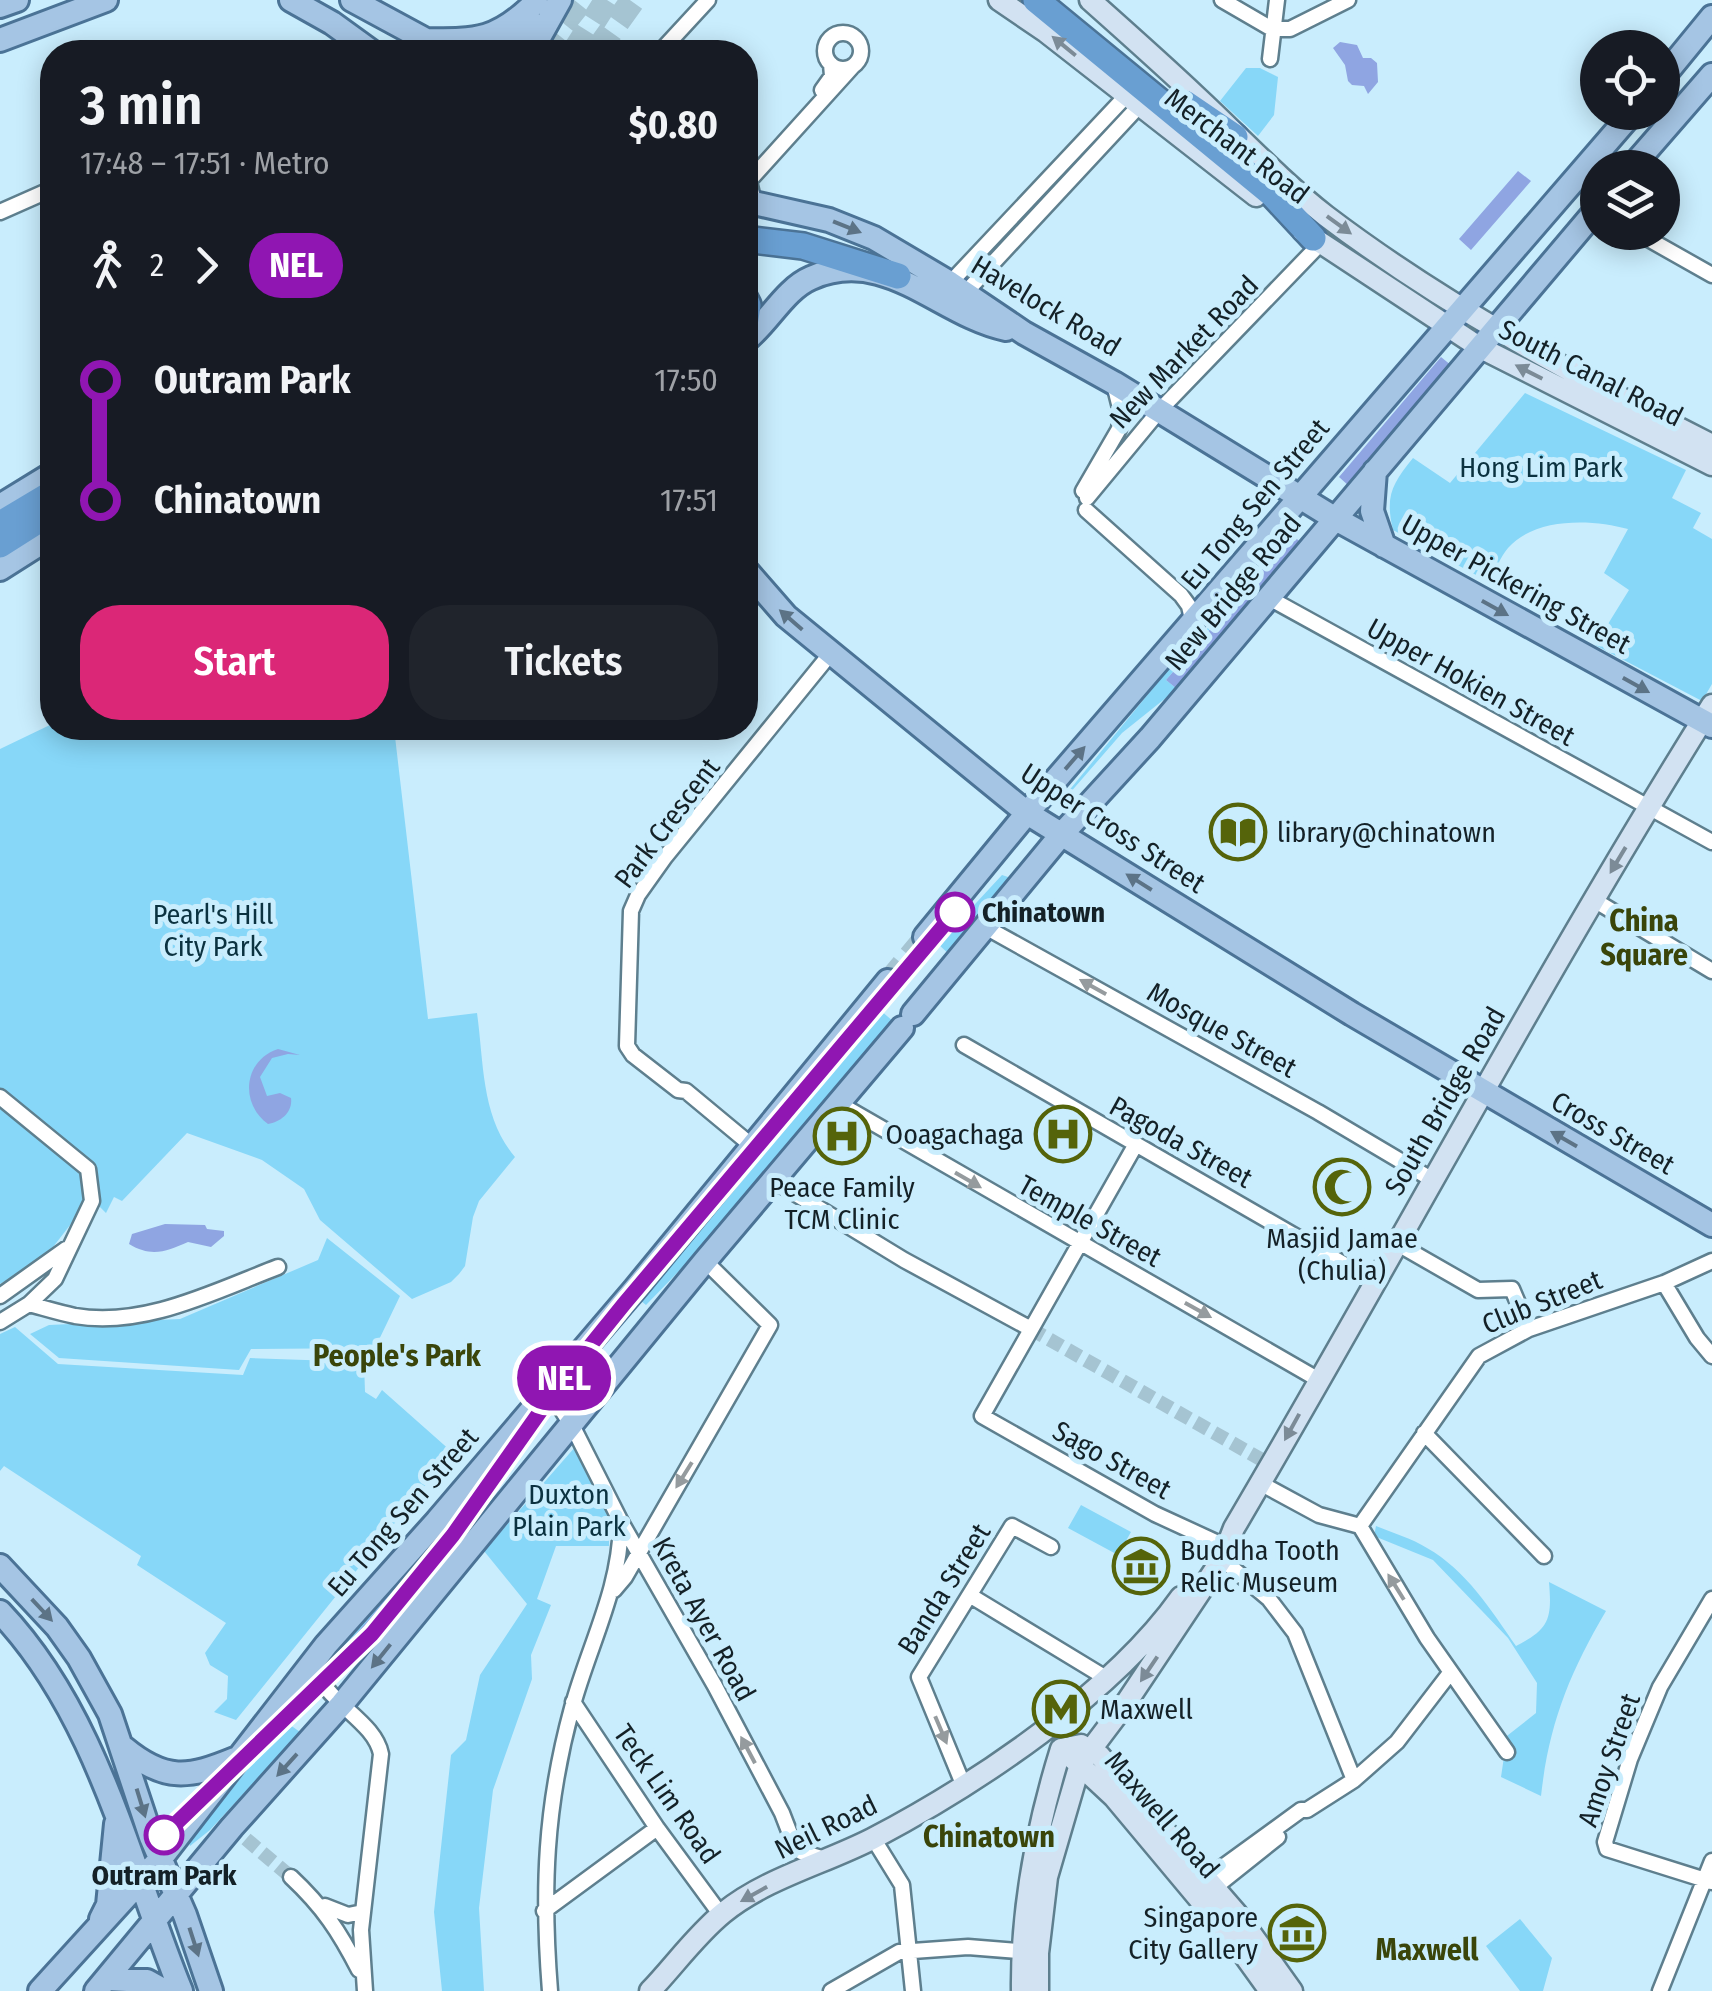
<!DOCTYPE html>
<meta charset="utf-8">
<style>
:root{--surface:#171b24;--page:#20242c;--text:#f1f3f6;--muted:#9ea1a6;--accent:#db2777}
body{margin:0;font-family:"Fira Sans Condensed",sans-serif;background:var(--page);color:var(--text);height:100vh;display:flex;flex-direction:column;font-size:38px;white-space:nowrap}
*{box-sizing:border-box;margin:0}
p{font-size:32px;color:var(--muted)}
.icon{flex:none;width:55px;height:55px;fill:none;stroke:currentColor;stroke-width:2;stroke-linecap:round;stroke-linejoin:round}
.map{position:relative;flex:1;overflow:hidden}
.drawer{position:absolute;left:40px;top:40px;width:718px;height:700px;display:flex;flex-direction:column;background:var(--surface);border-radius:40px;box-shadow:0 5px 25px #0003}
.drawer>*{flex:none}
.badge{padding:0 20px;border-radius:32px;font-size:35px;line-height:65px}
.controls{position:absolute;left:1580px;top:30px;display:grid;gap:20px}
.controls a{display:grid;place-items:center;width:100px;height:100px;border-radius:50%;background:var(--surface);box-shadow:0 5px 25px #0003;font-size:50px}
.map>.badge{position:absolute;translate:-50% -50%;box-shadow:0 0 0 5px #fff}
.legs{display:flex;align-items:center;gap:15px;height:110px;padding:0 40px;font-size:32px}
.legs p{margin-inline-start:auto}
.summary{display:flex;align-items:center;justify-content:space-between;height:170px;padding:0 40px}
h1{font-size:55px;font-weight:600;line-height:75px}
.button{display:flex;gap:20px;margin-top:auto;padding:20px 40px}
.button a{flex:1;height:115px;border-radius:40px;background:var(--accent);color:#fff;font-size:40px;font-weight:600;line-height:115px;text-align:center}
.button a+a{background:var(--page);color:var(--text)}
ul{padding:0 40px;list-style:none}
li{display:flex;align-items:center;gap:35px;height:120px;font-size:38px}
li i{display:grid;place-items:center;width:15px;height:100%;margin:0 12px;background:currentColor}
li i::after{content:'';width:25px;height:25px;margin:-12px;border:8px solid;border-radius:50%;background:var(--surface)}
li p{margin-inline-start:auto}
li:first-child i{background:linear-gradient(#0000 50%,currentColor 0)}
li:last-child i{background:linear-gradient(currentColor 50%,#0000 0)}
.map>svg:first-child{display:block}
.green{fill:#87d7f8}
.water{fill:#8fa5e2}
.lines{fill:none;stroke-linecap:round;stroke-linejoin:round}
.street-tunnel{stroke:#a5c4d2;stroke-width:14;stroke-dasharray:14 7;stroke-linecap:butt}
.primary-tunnel{stroke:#a5c4d2;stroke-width:22;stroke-dasharray:22 11;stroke-linecap:butt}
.highway-tunnel{stroke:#a5c4d2;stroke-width:25;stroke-dasharray:25 12;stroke-linecap:butt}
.street-casing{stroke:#5e7f8e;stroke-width:19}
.secondary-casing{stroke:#5e7f8e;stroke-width:25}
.primary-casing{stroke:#4b7396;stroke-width:28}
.highway-casing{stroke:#4b7396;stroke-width:30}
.street{stroke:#fff;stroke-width:14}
.secondary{stroke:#d2e2f2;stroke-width:20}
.primary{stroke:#a5c5e4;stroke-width:22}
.highway{stroke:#699fd2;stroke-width:25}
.oneway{fill:#7c8b97}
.oneway2{fill:#5c7386}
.oneway3{fill:#959b9e}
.line-1-casing{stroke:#fff;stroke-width:22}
.line-1{stroke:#9016b2;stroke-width:15}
.stop-1-dot{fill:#fff;stroke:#9016b2;stroke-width:5}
.labels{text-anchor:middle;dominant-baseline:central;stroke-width:10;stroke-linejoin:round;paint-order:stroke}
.street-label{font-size:28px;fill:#142127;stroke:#c9edfd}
.park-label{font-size:28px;fill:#0b3240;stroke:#c9edfd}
.poi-label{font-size:28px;fill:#142127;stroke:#c9edfd;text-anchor:start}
.stop-label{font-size:28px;font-weight:bold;fill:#142127;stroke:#c9edfd;text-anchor:start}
.neighbourhood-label{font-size:30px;font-weight:bold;fill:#3a450a;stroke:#c9edfd}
</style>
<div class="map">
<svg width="1712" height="1991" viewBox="0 0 1712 1991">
<rect width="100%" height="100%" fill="#c9edfd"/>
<path class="green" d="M 1246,68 L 1260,68 L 1278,77 L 1274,115 L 1258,136 L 1220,101 Z
M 1525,393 L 1686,470 L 1672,498 L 1701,513 L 1693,528 L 1712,539 L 1712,684 L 1702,701 L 1595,645 L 1629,590 L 1604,573 L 1628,529 C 1592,519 1535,517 1508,548 C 1500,557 1495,572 1489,582 L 1393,530 C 1385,496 1392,484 1413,458 L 1450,483 Z
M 1233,602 L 1166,680 L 1177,689 L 1122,733 L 1069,794 L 1067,793 L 1172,665 Z
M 52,724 L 52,728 L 394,728 L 428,1019 L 477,1013 C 484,1063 481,1117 515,1157 L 479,1201 L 473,1217 L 465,1266 L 459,1274 L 451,1282 L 412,1299 L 320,1220 L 304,1189 L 262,1160 L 187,1133 L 122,1201 L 114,1197 L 106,1213 L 96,1203 L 97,1184 L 92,1167 L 0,1091 L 0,749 Z
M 1002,875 L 1011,878 L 1012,883 L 950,955 L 938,944 Z
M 880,1010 L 894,1022 L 709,1240 L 646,1305 L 635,1296 Z
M 0,1105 L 81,1169 L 86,1191 L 77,1216 L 43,1260 L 0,1284 Z
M 327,1238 L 400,1296 L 375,1348 L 251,1349 L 239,1370 L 59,1358 L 30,1334 L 49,1325 L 180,1319 L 318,1260 Z
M 15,1327 L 58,1364 L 243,1375 L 250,1358 L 364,1362 L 365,1392 L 376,1399 L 382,1390 L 452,1452 L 236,1720 L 214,1712 L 227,1699 L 228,1676 L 210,1665 L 205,1653 L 226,1623 L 137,1565 L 141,1556 L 4,1466 L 0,1471 L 0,1334 Z
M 576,1446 L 609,1514 L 609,1546 L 556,1546 L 537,1599 L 551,1605 L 531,1655 L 532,1679 L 493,1790 L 479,1908 L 484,1991 L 442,1991 L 434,1912 L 451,1755 L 466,1740 L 480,1675 L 527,1604 L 484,1551 Z
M 488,1478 L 500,1487 L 363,1647 L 344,1662 L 302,1712 L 293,1713 L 293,1705 Z
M 1081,1505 L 1131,1532 L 1118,1555 L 1068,1528 Z
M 1376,1526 C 1393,1533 1411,1538 1427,1548 C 1466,1570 1491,1610 1516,1646 C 1550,1629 1552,1618 1549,1582 L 1606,1611 C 1569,1674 1549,1724 1541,1796 L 1501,1777 L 1505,1750 L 1503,1739 L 1536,1713 L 1537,1683 L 1508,1638 L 1433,1560 L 1374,1536 Z
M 286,1722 L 300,1732 L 210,1830 L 190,1846 L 189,1842 Z
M 1520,1919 L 1552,1958 L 1543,1991 L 1520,1991 L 1486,1946 Z"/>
<path class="water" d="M 1340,42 L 1357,45 L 1363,58 L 1371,58 L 1377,63 L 1378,82 L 1368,94 L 1364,86 L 1352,85 L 1348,81 L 1345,65 L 1333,48 Z
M 1518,171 L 1531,181 L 1471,250 L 1459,239 Z
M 1441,357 L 1452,366 L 1349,486 L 1339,477 Z
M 1292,535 L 1303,544 L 1177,689 L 1166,680 Z
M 278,1049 L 300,1055 L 288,1054 L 272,1058 L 260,1077 L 267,1096 L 280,1093 L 291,1098 C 293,1112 281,1122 268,1124 C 239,1103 244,1060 278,1049 Z
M 165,1224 L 205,1225 L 207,1229 L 224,1231 L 224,1236 L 211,1247 L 188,1242 C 167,1251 152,1258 129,1244 L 132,1234 Z
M 487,1481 L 493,1486 L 350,1653 L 344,1648 Z"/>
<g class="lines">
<path class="street-tunnel" d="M 1576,1116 L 1637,1152
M 1031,1329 L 1271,1465
M 246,1839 L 291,1877"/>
<path class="primary-tunnel" d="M 888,981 L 925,937"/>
<path class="highway-tunnel" d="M 540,52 L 582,0
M 574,52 L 607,0
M 596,52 L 633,0"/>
<g class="street-casing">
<path id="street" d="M 1222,0 L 1272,29
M 1272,29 L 1290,29 L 1348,0
M825 51a18 18 0 1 1 36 0a18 18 0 1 1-36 0Z
M 660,52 L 708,0
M 1270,59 L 1277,0
M 822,90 L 832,76 L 831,64
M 754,203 L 749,181 L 853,66
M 0,212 L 52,189
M 1636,232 L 1712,275
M 950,283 L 1126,96
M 966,292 L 1139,106
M 1083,491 L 1119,429 L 1121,412 L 1114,384
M 1087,498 L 1159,411 L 1320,244
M 1086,510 L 1181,595 L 1189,606 L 1193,624
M 1269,598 L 1712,842
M 1594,900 L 1712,971
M 987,928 L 1318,1112 L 1431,1179
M 964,1045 L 1373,1281
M 0,1097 L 88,1169 L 92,1201 L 55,1279 L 29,1304 L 0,1322
M 838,1103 L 1319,1380
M 1136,1144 L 982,1416 L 1155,1514 L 1218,1543
M 751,1145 L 686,1091 L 678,1090 L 633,1055 L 627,1046 L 631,911 L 638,895 L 665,857 L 831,653
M 785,1170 L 781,1185 L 904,1260 L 1031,1329
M 1396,1243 L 1478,1290 L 1512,1289 L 1529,1329
M 1664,1283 L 1697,1338 L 1712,1356
M 0,1296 L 66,1249
M 29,1304 C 44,1308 60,1313 75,1316 C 144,1328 215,1291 278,1267
M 548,1388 L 575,1431 L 621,1522 L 715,1686 L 782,1813 L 794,1844 L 801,1852 L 825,1859
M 1424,1433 L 1544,1556
M 1260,1483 L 1319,1515 L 1360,1526
M 1360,1526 L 1479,1356 L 1529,1329 L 1664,1283 L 1712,1261
M 1360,1526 L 1427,1638 L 1507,1752
M 1212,1551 L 1269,1599 L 1295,1633 L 1354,1780
M 614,1590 L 625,1577 L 770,1325 L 705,1261
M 971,1596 L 1106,1678
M 1712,1599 L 1660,1687 L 1630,1759 L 1605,1842 L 1607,1849 L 1712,1882
M 313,1662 C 322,1702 374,1719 381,1754 L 361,1930 L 365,1991
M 573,1702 L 657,1828 L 721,1915
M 963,1784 L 919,1677 L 1012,1526 L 1051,1547
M 873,1838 L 902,1885 L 913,1991
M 291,1877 C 323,1907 339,1931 359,1970
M 1202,1882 L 1301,1810 L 1307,1810 L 1354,1780 L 1397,1742 L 1450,1673
M 1209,1892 L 1278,1837
M 325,1906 L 348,1915 L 363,1912
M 544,1911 L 657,1828
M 550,1991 C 542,1890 545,1807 572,1708 C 589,1645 620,1590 621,1523
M 831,1991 L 899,1952 L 968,1947 L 1029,1952
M 1660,1991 L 1712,1861"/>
</g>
<g class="secondary-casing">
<path id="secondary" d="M 999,0 L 1046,32 L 1256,196
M 1090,0 C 1126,32 1162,64 1197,97 C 1240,137 1280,180 1326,216 C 1446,307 1578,377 1712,445
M 1303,231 L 1479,347 L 1712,465
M 1061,1749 L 1081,1745 L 1100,1756 L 1237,1914 L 1292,1991
M 1070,1756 L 1114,1797 L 1231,1937 L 1270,1991
M 650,1991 C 674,1966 696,1935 723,1913 C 766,1878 823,1864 872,1839 C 977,1784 1113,1693 1181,1597
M 1022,1991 C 1021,1910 1037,1826 1061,1749
M 1038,1991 L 1038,1953 L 1047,1877 L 1080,1764 L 1126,1703 L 1222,1559 L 1234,1528 C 1395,1255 1543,974 1712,705"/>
</g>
<g class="primary-casing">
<path id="primary" d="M 291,0 L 332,23 L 372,52
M 352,0 L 437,46
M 0,6 L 17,0
M 0,40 L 106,0
M 426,40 C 478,41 498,40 536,2
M 508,52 L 528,16
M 531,52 L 560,0
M 1662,78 L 1712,17
M 1631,168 L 1712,75
M 745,201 L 829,220 L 874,238 L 950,283 L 1024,333 L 1114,383 L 1334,518 L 1712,726
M 745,341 C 768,323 785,289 811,278 C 886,245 939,315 1006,329
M 1375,471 L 1372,511 L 1384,546
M 0,506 L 52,474
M 0,569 L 52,536
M 745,569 L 786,616 L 1027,813 L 1352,1014 L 1712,1225
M 925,937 L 1027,813 L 1633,112
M 913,1014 L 1061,835 L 1150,738 L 1598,208
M 0,1566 L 57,1627 L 79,1658 L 110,1714 L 151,1837 L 185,1915 L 211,1991
M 0,1612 C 98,1715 129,1863 181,1991
M 124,1748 C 165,1782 189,1778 235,1759
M 101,1919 L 108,1905 L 116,1824
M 107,1979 L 147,1981 L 165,1991
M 40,1991 L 162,1857 L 326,1645 L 437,1521 L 635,1289 L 888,981
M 96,1991 L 232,1827 L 342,1704 L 705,1261 L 902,1028"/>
</g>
<g class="highway-casing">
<path id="highway" d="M 1036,0 L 1272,194 L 1313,238
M 1185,103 L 1235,137
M 745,239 L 803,246 L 898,276
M 745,299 L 748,305 L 745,325
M 0,524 L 52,493
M 0,545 L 52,512"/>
</g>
<use href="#street" class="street"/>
<use href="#secondary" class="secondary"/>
<use href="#primary" class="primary"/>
<use href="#highway" class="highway"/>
</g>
<defs><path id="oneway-solid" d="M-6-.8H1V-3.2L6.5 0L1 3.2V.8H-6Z" transform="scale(2.5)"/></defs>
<g class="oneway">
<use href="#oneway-solid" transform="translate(1064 46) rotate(-141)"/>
<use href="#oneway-solid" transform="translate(1339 225) rotate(36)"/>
<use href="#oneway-solid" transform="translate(1529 372) rotate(-153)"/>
<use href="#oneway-solid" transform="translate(1618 860) rotate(121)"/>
<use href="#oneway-solid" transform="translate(1292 1427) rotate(119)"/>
<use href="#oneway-solid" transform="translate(1149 1669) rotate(124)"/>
<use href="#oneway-solid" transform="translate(754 1894) rotate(151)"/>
</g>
<g class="oneway2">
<use href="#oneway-solid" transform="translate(847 227) rotate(22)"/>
<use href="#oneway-solid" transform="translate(1495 608) rotate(29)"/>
<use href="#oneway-solid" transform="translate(791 620) rotate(-139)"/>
<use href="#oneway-solid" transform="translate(1636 685) rotate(29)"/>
<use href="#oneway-solid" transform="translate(1075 758) rotate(-49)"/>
<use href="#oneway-solid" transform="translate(1139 882) rotate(-148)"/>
<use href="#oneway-solid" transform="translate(1564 1139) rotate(-150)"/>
<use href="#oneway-solid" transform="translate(42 1610) rotate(47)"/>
<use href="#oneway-solid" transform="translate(381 1656) rotate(129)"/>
<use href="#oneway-solid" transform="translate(287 1765) rotate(132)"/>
<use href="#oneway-solid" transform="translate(141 1803) rotate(73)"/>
<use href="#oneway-solid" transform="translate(194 1942) rotate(72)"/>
</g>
<g class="oneway3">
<use href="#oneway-solid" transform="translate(1093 987) rotate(-151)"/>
<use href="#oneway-solid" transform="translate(968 1180) rotate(30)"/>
<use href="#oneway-solid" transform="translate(1198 1310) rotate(29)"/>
<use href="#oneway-solid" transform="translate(684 1475) rotate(122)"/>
<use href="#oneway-solid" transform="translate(1396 1587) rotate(-122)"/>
<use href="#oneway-solid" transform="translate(941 1730) rotate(67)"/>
<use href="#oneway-solid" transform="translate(748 1750) rotate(-118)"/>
</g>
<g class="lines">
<g class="line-1-casing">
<path id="line-1" d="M 164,1835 L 372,1634 L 453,1535 L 561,1382 L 624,1304 L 955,912"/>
</g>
<use href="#line-1" class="line-1"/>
</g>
<defs>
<g id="library-ring" transform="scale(2.875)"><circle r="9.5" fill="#c9edfd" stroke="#55640a" stroke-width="1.5"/><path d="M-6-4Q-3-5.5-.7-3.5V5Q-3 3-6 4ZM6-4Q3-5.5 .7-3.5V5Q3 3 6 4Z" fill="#55640a"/></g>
<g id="hospital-ring" transform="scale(2.875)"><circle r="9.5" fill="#c9edfd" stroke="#55640a" stroke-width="1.5"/><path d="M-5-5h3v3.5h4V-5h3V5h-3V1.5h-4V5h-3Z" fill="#55640a"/></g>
<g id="mosque-ring" transform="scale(2.875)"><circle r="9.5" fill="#c9edfd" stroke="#55640a" stroke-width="1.5"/><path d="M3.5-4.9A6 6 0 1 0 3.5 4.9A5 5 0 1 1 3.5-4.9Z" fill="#55640a"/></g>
<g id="museum-ring" transform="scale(2.875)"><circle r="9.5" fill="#c9edfd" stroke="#55640a" stroke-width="1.5"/><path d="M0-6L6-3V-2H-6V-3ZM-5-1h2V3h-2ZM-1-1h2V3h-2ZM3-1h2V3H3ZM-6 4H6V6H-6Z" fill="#55640a"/></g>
<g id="metro-ring" transform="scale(2.875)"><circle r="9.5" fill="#c9edfd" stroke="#55640a" stroke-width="1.5"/><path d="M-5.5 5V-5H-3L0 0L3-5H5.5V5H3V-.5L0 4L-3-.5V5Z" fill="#55640a"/></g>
</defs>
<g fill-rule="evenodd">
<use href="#library-ring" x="1238" y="832"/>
<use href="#hospital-ring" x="1063" y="1134"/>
<use href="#hospital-ring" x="842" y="1136"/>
<use href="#mosque-ring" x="1342" y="1187"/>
<use href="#museum-ring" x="1141" y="1566"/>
<use href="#metro-ring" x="1061" y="1709"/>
<use href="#museum-ring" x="1297" y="1933"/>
</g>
<g class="stop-1-dot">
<circle cx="955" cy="912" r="18"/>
<circle cx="164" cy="1835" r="18"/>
</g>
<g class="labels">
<g class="street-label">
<text transform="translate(1237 146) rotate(37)">Merchant Road</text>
<text transform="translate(1046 306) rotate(31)">Havelock Road</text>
<text transform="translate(1184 352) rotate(-46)">New Market Road</text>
<text transform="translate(1591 373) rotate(27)">South Canal Road</text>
<text transform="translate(1255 504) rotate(-50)">Eu Tong Sen Street</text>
<text transform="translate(1516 584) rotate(29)">Upper Pickering Street</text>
<text transform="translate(1233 592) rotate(-50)">New Bridge Road</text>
<text transform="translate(1471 682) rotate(29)">Upper Hokien Street</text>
<text transform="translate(667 823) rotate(-53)">Park Crescent</text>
<text transform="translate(1113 828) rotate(33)">Upper Cross Street</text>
<text transform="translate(1222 1030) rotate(29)">Mosque Street</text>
<text transform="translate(1445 1101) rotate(-60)">South Bridge Road</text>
<text transform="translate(1613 1133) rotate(30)">Cross Street</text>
<text transform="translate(1181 1142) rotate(29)">Pagoda Street</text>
<text transform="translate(1090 1221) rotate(29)">Temple Street</text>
<text transform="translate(1542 1302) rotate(-22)">Club Street</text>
<text transform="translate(1112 1460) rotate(29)">Sago Street</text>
<text transform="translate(403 1512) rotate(-49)">Eu Tong Sen Street</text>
<text transform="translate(944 1589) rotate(-58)">Banda Street</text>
<text transform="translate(704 1619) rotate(61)">Kreta Ayer Road</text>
<text transform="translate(1609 1760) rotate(-71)">Amoy Street</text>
<text transform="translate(667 1794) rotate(55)">Teck Lim Road</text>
<text transform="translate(1162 1815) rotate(49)">Maxwell Road</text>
<text transform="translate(826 1827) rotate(-26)">Neil Road</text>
</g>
<g class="park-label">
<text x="1541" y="467">Hong Lim Park</text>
<text x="213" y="914">Pearl's Hill<tspan x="213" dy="32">City Park</tspan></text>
<text x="569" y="1494">Duxton<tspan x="569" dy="32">Plain Park</tspan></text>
</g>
<g class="poi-label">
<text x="1277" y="832">library@chinatown</text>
<text x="1024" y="1134" text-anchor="end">Ooagachaga</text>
<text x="842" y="1187" text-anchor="middle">Peace Family<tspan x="842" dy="32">TCM Clinic</tspan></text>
<text x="1342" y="1238" text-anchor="middle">Masjid Jamae<tspan x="1342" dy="32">(Chulia)</tspan></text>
<text x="1180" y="1550">Buddha Tooth<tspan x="1180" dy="32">Relic Museum</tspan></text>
<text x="1100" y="1709">Maxwell</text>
<text x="1258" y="1917" text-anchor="end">Singapore<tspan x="1258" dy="32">City Gallery</tspan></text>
</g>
<g class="stop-label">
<text x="982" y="912">Chinatown</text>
<text x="164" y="1875" text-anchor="middle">Outram Park</text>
</g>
<g class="neighbourhood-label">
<text x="1644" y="921">China<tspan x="1644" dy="34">Square</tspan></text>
<text x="397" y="1356">People's Park</text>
<text x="989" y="1837">Chinatown</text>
<text x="1427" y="1950">Maxwell</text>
</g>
</g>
</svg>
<div class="controls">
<a><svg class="icon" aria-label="locate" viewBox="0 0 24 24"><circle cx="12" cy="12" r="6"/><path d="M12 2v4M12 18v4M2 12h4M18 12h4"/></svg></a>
<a><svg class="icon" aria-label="layers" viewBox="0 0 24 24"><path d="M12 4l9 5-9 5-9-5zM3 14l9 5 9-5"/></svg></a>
</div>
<b class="badge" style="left:564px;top:1378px;background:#9016b2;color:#fff">NEL</b>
<section class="drawer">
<div class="summary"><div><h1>3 min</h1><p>17:48 – 17:51 · Metro</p></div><b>$0.80</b></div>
<div class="legs"><svg class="icon" aria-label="walk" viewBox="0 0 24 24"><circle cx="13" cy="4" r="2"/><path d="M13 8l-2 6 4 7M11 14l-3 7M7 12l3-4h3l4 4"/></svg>2<svg class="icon" aria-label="forward" viewBox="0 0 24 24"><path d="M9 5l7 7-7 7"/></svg><b class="badge" style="background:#9016b2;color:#fff">NEL</b></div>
<ul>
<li><i style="color:#9016b2"></i><b>Outram Park</b><p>17:50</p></li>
<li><i style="color:#9016b2"></i><b>Chinatown</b><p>17:51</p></li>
</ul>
<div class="button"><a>Start</a><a>Tickets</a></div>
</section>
</div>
